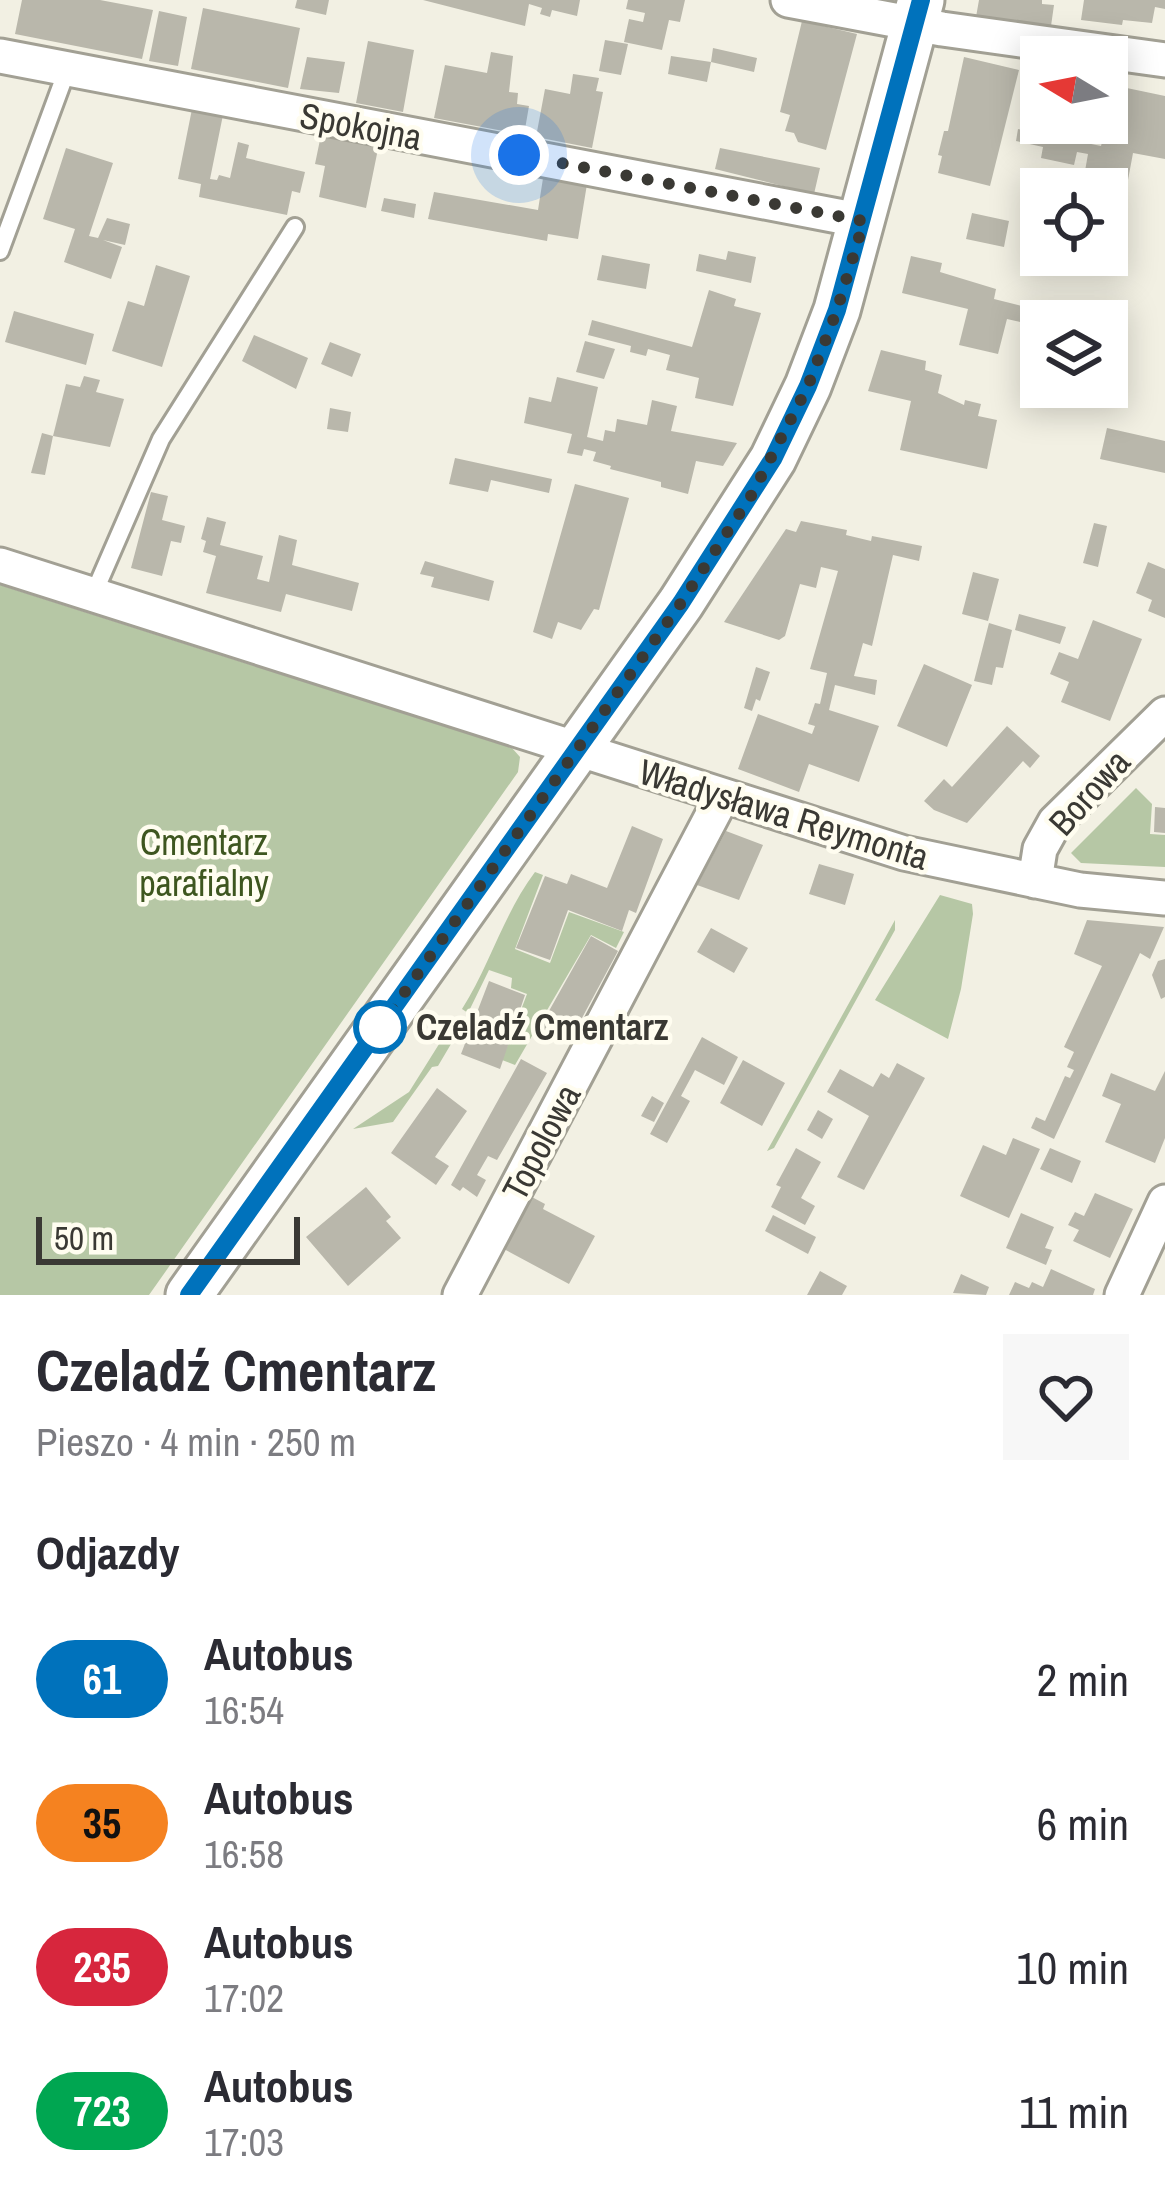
<!DOCTYPE html>
<html lang="pl">
<meta charset="utf-8">
<style>
:root{--surface:#fff;--page:#f7f7f7;--text:#2b2b33;--muted:#7c7c81}
body{margin:0;font-family:"Archivo Narrow",sans-serif;background:var(--page);color:var(--text);height:100vh;display:flex;flex-direction:column;font-size:45px;white-space:nowrap}
*{box-sizing:border-box;margin:0}
p{font-size:39px;color:var(--muted)}
.icon{flex:none;width:66px;height:66px;fill:none;stroke:currentColor;stroke-width:2;stroke-linecap:round;stroke-linejoin:round}
.map{position:relative;height:1295px;overflow:hidden}
.sheet{display:flex;flex-direction:column;background:var(--surface);flex:1}
.sheet>*{flex:none}
.badge{padding:0 24px;border-radius:39px;font-size:42px;line-height:78px}
.needle{width:78px;rotate:280deg}
.buttons{position:absolute;left:1020px;top:36px;display:grid;gap:24px}
.buttons a{display:grid;place-items:center;width:108px;height:108px;border-radius:0px;background:var(--surface);box-shadow:0 6px 30px #0003;font-size:60px}
.scale{position:absolute;left:36px;bottom:30px;width:264px;box-sizing:border-box;padding-left:12px;border:6px solid #3a3934;border-top:0;font-size:33px;line-height:42px;white-space:nowrap;color:#3a3934;-webkit-text-stroke:9px #fffdf0;paint-order:stroke}
.you{position:absolute;width:60px;height:60px;margin:-30px;border:9px solid #fff;border-radius:50%;background:#1a73e8;box-shadow:0 0 0 18px #1a73e833}
.map>.badge{position:absolute;translate:-50% -50%;box-shadow:0 0 0 6px #fff}
h2{padding:0 36px;font-size:45px;line-height:108px}
.round{display:grid;place-items:center;flex:none;width:126px;height:126px;border-radius:0px;background:var(--page)}
.headline{display:flex;align-items:center;justify-content:space-between;height:204px;padding:0 36px}
h1{font-size:57px;font-weight:800;line-height:90px}
ul{padding:0;list-style:none}
li{display:flex;align-items:center;gap:36px;height:144px;padding:0 36px}
li div{flex:1}
li b{display:block;font-size:45px}
li em{font-style:normal}
li .badge{min-width:132px;font-weight:700;text-align:center}
.map>svg:first-child{display:block}
.green{fill:#b6c7a5}
.building{fill:#b9b7ab}
.lines{fill:none;stroke-linecap:round;stroke-linejoin:round}
.lane-casing{stroke:#a2a094;stroke-width:22}
.street-casing{stroke:#a2a094;stroke-width:39}
.secondary-casing{stroke:#a2a094;stroke-width:51}
.lane{stroke:#fff;stroke-width:16}
.street{stroke:#fff;stroke-width:33}
.secondary{stroke:#fff;stroke-width:45}
.line-casing{stroke:#fff;stroke-width:27}
.line{stroke:#0072bc;stroke-width:18}
.walk{stroke:#3a3934;stroke-width:12;stroke-dasharray:0 21.6}
.stop-dot{fill:#fff;stroke:#0072bc;stroke-width:6}
.labels{text-anchor:middle;dominant-baseline:central;stroke-width:9;stroke-linejoin:round;paint-order:stroke}
.street-label{font-size:36px;fill:#3a3934;stroke:#fffdf0}
.park-label{font-size:36px;fill:#3e561f;stroke:#fffdf0}
.stop-label{font-size:36px;font-weight:bold;fill:#3a3934;stroke:#fffdf0;text-anchor:start}
</style>
<div class="map">
<svg width="1165" height="1295" viewBox="0 0 1165 1295">
<rect width="100%" height="100%" fill="#f2f0e3"/>
<path class="green" d="M 0,585 L 512,748 L 520,757 L 518,772 L 149,1295 L 0,1295 Z
M 1136,788 L 1152,804 L 1150,834 L 1165,835 L 1165,867 L 1081,863 L 1071,853 Z
M 535,872 L 543,875 L 515,949 L 550,963 L 569,912 L 624,932 L 616,948 L 591,935 L 515,1065 L 502,1060 L 527,994 L 511,988 L 512,978 L 489,970 L 468,1013 L 462,1009 C 490,965 504,913 535,872 Z
M 940,895 L 972,904 L 973,914 L 961,989 L 948,1039 L 875,1000 Z
M 895,920 L 895,930 L 774,1148 L 767,1151 Z
M 456,1017 L 464,1022 L 438,1066 L 432,1067 L 393,1122 L 353,1129 L 409,1092 Z"/>
<path class="building" d="M 22,0 L 100,0 L 153,10 L 142,59 L 15,34 Z
M 297,0 L 329,0 L 326,15 L 295,8 Z
M 423,0 L 580,0 L 577,16 L 552,10 L 550,17 L 540,14 L 542,8 L 529,4 L 525,26 Z
M 628,0 L 685,0 L 680,22 L 669,20 L 662,50 L 624,42 L 629,19 L 643,22 L 645,13 L 626,9 Z
M 979,0 L 1042,0 L 1042,4 L 1054,5 L 1051,26 L 976,17 Z
M 1084,0 L 1165,0 L 1165,9 L 1155,7 L 1152,23 L 1123,20 L 1122,25 L 1081,20 Z
M 203,8 L 300,28 L 288,88 L 191,69 Z
M 159,11 L 187,17 L 178,66 L 149,61 Z
M 802,21 L 857,34 L 826,150 L 798,142 L 794,133 L 785,131 L 790,115 L 780,112 Z
M 605,40 L 628,44 L 621,75 L 599,71 Z
M 368,41 L 414,50 L 403,112 L 356,103 Z
M 713,48 L 757,58 L 754,72 L 711,62 L 707,82 L 668,74 L 671,56 L 711,62 Z
M 491,52 L 513,56 L 509,92 L 518,93 L 517,104 L 529,106 L 524,135 L 434,118 L 445,65 L 487,73 Z
M 307,57 L 345,62 L 339,93 L 300,89 Z
M 964,57 L 1019,70 L 990,186 L 938,173 L 942,156 L 938,155 L 944,131 L 948,131 Z
M 573,74 L 599,78 L 596,91 L 603,92 L 592,148 L 536,137 L 545,89 L 570,94 Z
M 1122,87 L 1165,96 L 1165,159 L 1133,153 L 1128,180 L 1085,171 L 1088,154 L 1077,152 L 1074,165 L 1041,158 L 1043,147 L 1016,141 L 1018,129 L 1101,146 L 1106,127 L 1113,129 Z
M 193,104 L 224,110 L 210,179 L 217,180 L 219,175 L 230,178 L 238,142 L 249,145 L 246,158 L 305,172 L 300,193 L 292,191 L 287,215 L 199,197 L 201,184 L 178,179 Z
M 321,135 L 379,144 L 366,208 L 319,197 L 325,166 L 315,164 Z
M 66,148 L 113,163 L 89,236 L 98,238 L 107,218 L 130,224 L 125,245 L 103,240 L 122,247 L 111,279 L 64,262 L 75,229 L 43,219 Z
M 720,148 L 820,168 L 814,194 L 715,169 Z
M 544,172 L 588,178 L 578,239 L 548,234 L 547,241 L 428,219 L 434,192 L 538,210 Z
M 384,198 L 416,204 L 414,218 L 381,211 Z
M 972,213 L 1009,221 L 1004,247 L 966,239 Z
M 728,251 L 756,257 L 751,283 L 696,271 L 699,254 L 726,260 Z
M 602,255 L 650,264 L 646,289 L 597,280 Z
M 911,256 L 942,263 L 940,272 L 996,289 L 994,299 L 1049,313 L 1047,321 L 1041,321 L 1041,327 L 1007,319 L 998,354 L 959,345 L 968,309 L 902,293 Z
M 156,265 L 190,276 L 162,367 L 112,351 L 128,301 L 144,306 Z
M 709,290 L 736,299 L 734,306 L 761,313 L 733,406 L 695,398 L 699,378 L 666,370 L 670,355 L 648,349 L 646,356 L 630,352 L 631,346 L 588,335 L 592,320 L 692,347 Z
M 14,311 L 94,334 L 86,365 L 5,342 Z
M 254,335 L 308,358 L 296,389 L 242,361 Z
M 585,341 L 615,349 L 604,379 L 576,372 Z
M 330,342 L 361,354 L 352,377 L 321,364 Z
M 881,350 L 926,361 L 925,370 L 942,375 L 938,393 L 964,405 L 965,400 L 981,404 L 978,416 L 997,420 L 987,469 L 900,450 L 911,401 L 868,391 Z
M 84,376 L 100,380 L 96,392 L 124,399 L 110,447 L 53,436 L 66,384 L 80,387 Z
M 557,377 L 598,387 L 587,437 L 603,441 L 605,430 L 615,432 L 617,419 L 647,425 L 652,400 L 677,406 L 671,431 L 737,443 L 723,466 L 696,461 L 688,494 L 661,487 L 661,482 L 610,469 L 611,466 L 593,461 L 596,452 L 584,449 L 582,456 L 567,453 L 572,434 L 524,423 L 529,397 L 551,402 Z
M 330,408 L 351,412 L 348,432 L 327,429 Z
M 1107,428 L 1165,441 L 1165,473 L 1100,459 Z
M 42,433 L 53,436 L 45,475 L 31,473 Z
M 455,458 L 552,479 L 549,493 L 491,480 L 488,492 L 449,484 Z
M 575,484 L 629,498 L 599,610 L 594,609 L 581,630 L 558,622 L 552,639 L 533,632 Z
M 151,492 L 168,496 L 162,520 L 185,526 L 181,543 L 171,541 L 162,576 L 131,568 Z
M 207,517 L 226,522 L 220,545 L 263,556 L 257,579 L 269,582 L 279,535 L 297,540 L 292,565 L 359,583 L 352,611 L 286,594 L 281,612 L 206,593 L 216,556 L 203,552 L 206,541 L 201,539 Z
M 801,521 L 847,530 L 846,535 L 871,541 L 872,536 L 922,546 L 919,561 L 893,555 L 872,646 L 863,643 L 854,676 L 877,680 L 875,695 L 835,685 L 829,710 L 879,726 L 859,782 L 809,764 L 799,792 L 738,769 L 758,714 L 812,734 L 815,726 L 808,724 L 815,703 L 820,704 L 827,673 L 810,669 L 838,571 L 821,567 L 816,588 L 800,584 L 785,636 L 779,640 L 724,622 L 786,529 L 796,532 Z
M 1094,523 L 1107,526 L 1098,567 L 1083,563 Z
M 425,561 L 494,581 L 489,601 L 431,587 L 434,577 L 420,574 Z
M 1148,562 L 1165,569 L 1165,618 L 1148,611 L 1152,600 L 1136,593 Z
M 973,572 L 999,579 L 988,621 L 962,614 Z
M 1019,614 L 1066,627 L 1060,644 L 1015,630 Z
M 1093,620 L 1142,639 L 1110,721 L 1061,702 L 1069,682 L 1050,674 L 1059,652 L 1078,659 Z
M 989,623 L 1012,630 L 1003,668 L 996,667 L 992,685 L 974,681 Z
M 924,664 L 972,685 L 947,747 L 897,726 Z
M 756,667 L 770,672 L 760,701 L 756,699 L 752,711 L 744,708 Z
M 1007,726 L 1040,756 L 1030,768 L 1023,761 L 967,823 L 934,810 L 924,801 L 944,779 L 952,787 Z
M 1155,807 L 1165,808 L 1165,833 L 1154,832 Z
M 632,826 L 663,839 L 636,913 L 629,910 L 622,931 L 568,910 L 550,960 L 516,948 L 545,876 L 567,884 L 571,874 L 607,888 Z
M 726,831 L 763,845 L 739,900 L 697,885 Z
M 819,864 L 854,874 L 845,905 L 809,894 Z
M 1087,920 L 1164,927 L 1150,959 L 1140,953 L 1054,1139 L 1031,1128 L 1036,1117 L 1045,1121 L 1065,1076 L 1070,1078 L 1074,1070 L 1067,1067 L 1074,1052 L 1064,1047 L 1102,966 L 1074,954 Z
M 711,928 L 748,948 L 734,973 L 697,952 Z
M 591,936 L 618,951 L 568,1044 L 540,1027 Z
M 1165,959 L 1165,997 L 1161,999 L 1152,975 L 1158,961 Z
M 489,981 L 525,995 L 500,1069 L 461,1054 Z
M 702,1037 L 738,1057 L 724,1085 L 695,1070 L 681,1096 L 690,1101 L 667,1143 L 650,1134 Z
M 521,1059 L 547,1073 L 497,1160 L 488,1156 L 477,1175 L 486,1180 L 477,1197 L 463,1187 L 460,1191 L 451,1185 Z
M 743,1060 L 785,1083 L 762,1126 L 720,1103 Z
M 897,1063 L 925,1078 L 864,1190 L 837,1177 L 869,1116 L 827,1092 L 840,1069 L 873,1087 L 881,1073 L 889,1078 Z
M 1165,1071 L 1165,1138 L 1155,1163 L 1105,1142 L 1121,1104 L 1102,1096 L 1111,1073 L 1155,1091 Z
M 437,1088 L 467,1111 L 435,1157 L 449,1166 L 436,1185 L 391,1153 Z
M 652,1096 L 664,1103 L 654,1122 L 641,1116 Z
M 818,1110 L 833,1119 L 822,1139 L 807,1130 Z
M 1013,1138 L 1040,1149 L 1009,1218 L 960,1196 L 983,1145 L 1006,1155 Z
M 796,1148 L 821,1162 L 801,1198 L 815,1206 L 805,1225 L 771,1207 L 781,1187 L 776,1185 Z
M 1050,1148 L 1081,1161 L 1072,1183 L 1040,1169 Z
M 366,1187 L 391,1217 L 386,1221 L 401,1238 L 348,1286 L 306,1237 Z
M 1095,1193 L 1133,1209 L 1110,1258 L 1073,1241 L 1079,1230 L 1068,1225 L 1075,1212 L 1084,1216 Z
M 530,1196 L 545,1204 L 543,1209 L 595,1236 L 569,1284 L 502,1248 Z
M 1021,1213 L 1054,1227 L 1045,1248 L 1052,1250 L 1046,1265 L 1006,1248 Z
M 773,1215 L 816,1237 L 808,1254 L 765,1231 Z
M 1051,1269 L 1095,1289 L 1093,1295 L 1009,1295 L 1015,1282 L 1029,1288 L 1032,1282 L 1043,1287 Z
M 820,1271 L 847,1286 L 842,1295 L 807,1295 Z
M 961,1274 L 989,1287 L 986,1295 L 953,1293 Z"/>
<g class="lines">
<g class="lane-casing">
<path id="lane" d="M 0,251 L 67,70
M 94,593 L 161,439 L 295,227"/>
</g>
<g class="street-casing">
<path id="street" d="M 788,0 L 942,29 L 1165,60
M 0,56 L 864,221
M 0,565 L 904,853 L 1080,890 L 1165,898
M 1035,881 L 1040,849 L 1055,822 L 1165,714
M 460,1295 L 722,797
M 1122,1295 L 1165,1202"/>
</g>
<g class="secondary-casing">
<path id="secondary" d="M 189,1295 L 681,603 L 773,459 L 808,386 L 837,310 L 921,0"/>
</g>
<use href="#lane" class="lane"/>
<use href="#street" class="street"/>
<use href="#secondary" class="secondary"/>
</g>
<g class="lines">
<g class="line-casing">
<path id="line" d="M 189,1295 L 681,603 L 773,459 L 808,386 L 837,310 L 921,0"/>
</g>
<use href="#line" class="line"/>
<path class="walk" d="M 380,1027 L 681,603 L 751,496 L 808,386 L 837,310 L 864,221 L 519,155"/>
</g>
<circle class="stop-dot" cx="380" cy="1027" r="24"/>
<g class="labels">
<g class="street-label">
<text transform="translate(361 126) rotate(11)">Spokojna</text>
<text transform="translate(1089 792) rotate(-48)">Borowa</text>
<text transform="translate(784 814) rotate(17)">Władysława Reymonta</text>
<text transform="translate(541 1142) rotate(-62)">Topolowa</text>
</g>
<g class="park-label">
<text x="204" y="842">Cmentarz<tspan x="204" dy="41">parafialny</tspan></text>
</g>
<g class="stop-label">
<text x="416" y="1027">Czeladź Cmentarz</text>
</g>
</g>
</svg>
<div class="buttons">
<a><svg class="needle" viewBox="-14 -14 28 28"><path d="M0-13l5 13h-10z" fill="#e53935"/><path d="M0 13l5-13h-10z" fill="#7c7c81"/></svg></a>
<a><svg class="icon" aria-label="locate" viewBox="0 0 24 24"><circle cx="12" cy="12" r="6"/><path d="M12 2v4M12 18v4M2 12h4M18 12h4"/></svg></a>
<a><svg class="icon" aria-label="layers" viewBox="0 0 24 24"><path d="M12 4l9 5-9 5-9-5zM3 14l9 5 9-5"/></svg></a>
</div>
<div class="scale">50 m</div>
<div class="you" style="left:519px;top:155px"></div>
</div>
<section class="sheet">
<div class="headline"><div><h1>Czeladź Cmentarz</h1><p>Pieszo · 4 min · 250 m</p></div><a class="round"><svg class="icon" aria-label="heart" viewBox="0 0 24 24"><path d="M12 20l-8-8c-3-5 5-10 8-4 3-6 11-1 8 4z"/></svg></a></div>
<h2>Odjazdy</h2>
<ul>
<li><span class="badge" style="background:#0072bc;color:#fff">61</span><div><b>Autobus</b><p>16:54</p></div><em>2 min</em></li>
<li><span class="badge" style="background:#f58220;color:#111">35</span><div><b>Autobus</b><p>16:58</p></div><em>6 min</em></li>
<li><span class="badge" style="background:#d7263d;color:#fff">235</span><div><b>Autobus</b><p>17:02</p></div><em>10 min</em></li>
<li><span class="badge" style="background:#00a651;color:#fff">723</span><div><b>Autobus</b><p>17:03</p></div><em>11 min</em></li>
</ul>
</section>
